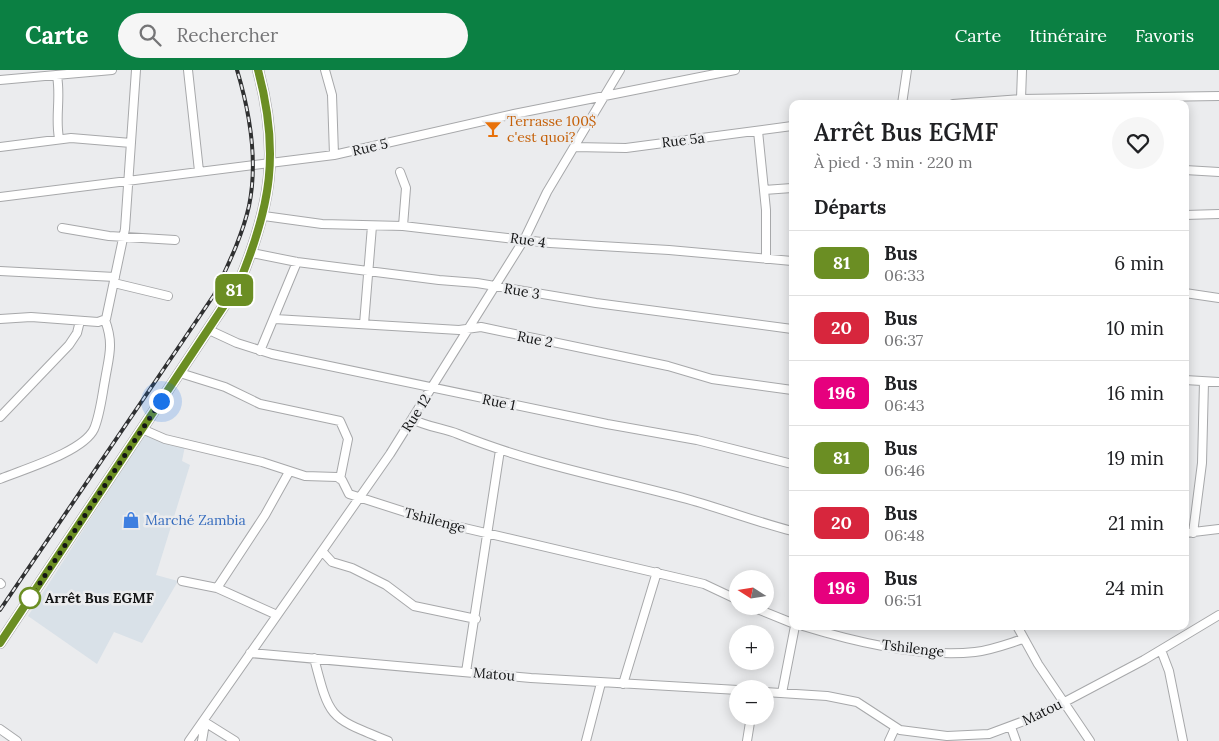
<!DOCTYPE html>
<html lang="fr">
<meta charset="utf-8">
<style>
:root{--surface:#fff;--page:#f6f6f6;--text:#202124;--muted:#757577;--line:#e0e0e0;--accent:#0b8043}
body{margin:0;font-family:Lora,serif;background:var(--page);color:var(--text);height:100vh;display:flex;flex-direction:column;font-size:19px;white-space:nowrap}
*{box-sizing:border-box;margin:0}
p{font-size:16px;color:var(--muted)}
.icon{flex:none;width:28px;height:28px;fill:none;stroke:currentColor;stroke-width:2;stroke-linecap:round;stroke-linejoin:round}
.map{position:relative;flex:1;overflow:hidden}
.panel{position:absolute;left:789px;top:30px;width:400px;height:530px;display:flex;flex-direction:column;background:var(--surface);border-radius:10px;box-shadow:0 2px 12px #0003}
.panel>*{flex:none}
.badge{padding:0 10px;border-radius:8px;font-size:18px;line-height:32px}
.needle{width:32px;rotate:282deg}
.fabs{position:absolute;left:729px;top:500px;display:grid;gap:10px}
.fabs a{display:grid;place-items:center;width:45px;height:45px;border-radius:50%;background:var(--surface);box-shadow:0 2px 12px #0003;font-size:25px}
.you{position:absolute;width:25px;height:25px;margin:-12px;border:4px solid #fff;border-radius:50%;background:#1a73e8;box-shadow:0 0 0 8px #1a73e833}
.map>.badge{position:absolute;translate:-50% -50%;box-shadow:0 0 0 2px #fff}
h2{padding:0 25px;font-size:19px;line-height:45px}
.round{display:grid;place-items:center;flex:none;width:52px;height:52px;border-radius:26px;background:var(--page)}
.headline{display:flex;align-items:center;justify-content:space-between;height:85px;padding:0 25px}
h1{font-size:24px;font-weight:600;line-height:38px}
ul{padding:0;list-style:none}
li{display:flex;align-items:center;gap:15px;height:65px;padding:0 25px;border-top:1px solid var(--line)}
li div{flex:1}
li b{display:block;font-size:19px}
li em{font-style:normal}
li .badge{min-width:55px;font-weight:700;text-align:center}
header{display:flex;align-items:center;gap:30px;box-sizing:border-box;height:70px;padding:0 25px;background:var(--accent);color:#fff}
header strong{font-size:24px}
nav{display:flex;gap:28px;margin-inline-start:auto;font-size:18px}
.search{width:350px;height:45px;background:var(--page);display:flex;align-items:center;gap:12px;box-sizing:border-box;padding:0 18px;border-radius:28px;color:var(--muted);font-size:19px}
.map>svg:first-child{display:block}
.built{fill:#d9e1e8}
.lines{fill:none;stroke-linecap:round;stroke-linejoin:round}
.street-casing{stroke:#a7a8aa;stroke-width:10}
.secondary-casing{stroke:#a7a8aa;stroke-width:12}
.street{stroke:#fff;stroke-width:8}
.secondary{stroke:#f5ebc7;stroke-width:10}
.rail-casing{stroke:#2f3031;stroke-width:4}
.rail{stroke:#ebecee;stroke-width:2;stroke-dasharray:5.5;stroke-linecap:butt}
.line-casing{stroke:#fff;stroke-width:11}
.line{stroke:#6b8e23;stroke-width:8}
.walk{stroke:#131415;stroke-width:5;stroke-dasharray:0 9}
.stop-dot{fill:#fff;stroke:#6b8e23;stroke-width:2.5}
.labels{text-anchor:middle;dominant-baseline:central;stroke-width:5;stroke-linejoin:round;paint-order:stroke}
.food-label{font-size:14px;fill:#c56008;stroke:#ebecee;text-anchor:start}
.street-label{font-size:14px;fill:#131415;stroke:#ebecee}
.shop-label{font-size:14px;fill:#366cbe;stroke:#ebecee;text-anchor:start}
.stop-label{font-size:14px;font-weight:bold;fill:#131415;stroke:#ebecee;text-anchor:start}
</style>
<header>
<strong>Carte</strong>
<div class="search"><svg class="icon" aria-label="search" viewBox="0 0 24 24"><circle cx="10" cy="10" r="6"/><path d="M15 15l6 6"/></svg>Rechercher</div>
<nav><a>Carte</a><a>Itinéraire</a><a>Favoris</a></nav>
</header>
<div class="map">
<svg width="1219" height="671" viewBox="0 0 1219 671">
<rect width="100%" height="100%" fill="#ebecee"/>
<path class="built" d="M 145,364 L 185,376 L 182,391 L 190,395 L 156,505 L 178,511 L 142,573 L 114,562 L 97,594 L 28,546 Z"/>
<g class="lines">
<g class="street-casing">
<path id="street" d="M 188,0 L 199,101
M 325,0 L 332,25 L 334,85
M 57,6 C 61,28 55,47 59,68
M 0,10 L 112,0
M 1021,29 L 1022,0
M 902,34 L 907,0
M 953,34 L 1021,29 L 1219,26
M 758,61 L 766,140 L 766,189
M 0,77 L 71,68 L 131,73
M 574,77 L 626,78 L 792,56
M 1185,100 L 1219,102
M 400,102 L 406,118 L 403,156
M 764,120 L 792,118
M 0,127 L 334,85 L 514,44 L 735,0
M 1185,145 L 1219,144
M 264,146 L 322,154 L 403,156 L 550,173 L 669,180 L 792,191
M 62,158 L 109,166 L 175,170
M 252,183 L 297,192 L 439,210 L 477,213 L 596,233 L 792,259
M 0,201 L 115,207
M 114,213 L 168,226
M 1185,223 L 1219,228
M 0,249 L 31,247 L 98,252 L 106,249 L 125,159 L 136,0
M 275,249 L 459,260 L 481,257 L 668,296 L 712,309 L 792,320
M 364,254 L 372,156
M 209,260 L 237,273 L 272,284 L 607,354 L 697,370 L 792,394
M 260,281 L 297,192
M 180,303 L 225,317 L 260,334 L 340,351 L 348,369 L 340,409
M 1185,310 L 1219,312
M 0,347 L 69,275 L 77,263 L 80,251
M 412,349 C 427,357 443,358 458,364 C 535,395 609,408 687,429 C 723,439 757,452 792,461
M 142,359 L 165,369 L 262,392 L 305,406 L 337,407 L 342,410 L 349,424 L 430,450 L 704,514 L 738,530
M 0,409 C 24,399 83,382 94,359 C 100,345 102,326 105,310 C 109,286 114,274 105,250
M 1185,463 L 1219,459
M 1193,463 L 1202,393 L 1204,312
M 322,481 L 332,492 L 352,498 L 386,515 L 414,536 L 476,549
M 182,511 L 217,518 L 277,545
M 0,513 L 1,514
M 217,518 L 265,445 L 289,402
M 750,536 L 792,553
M 803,556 C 855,572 921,588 975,582 C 992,580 1007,574 1023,569
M 1017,556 L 1038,594 L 1090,671
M 1161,580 L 1169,601 L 1183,671
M 250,583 L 531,608 L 738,620
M 314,588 C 330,650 329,647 388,671
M 466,602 L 500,380
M 623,614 L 657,502
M 765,622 L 827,626 L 857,632 L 900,660 L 947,666 L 989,664 L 1040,645 L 1144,590 L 1219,545
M 782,623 L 795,556
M 203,651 L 235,671
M 1011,657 L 1016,671
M 0,659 L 17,671
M 189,671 L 390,384 L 525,168 L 547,122 L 620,0
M 202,671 L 205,653
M 586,671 L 601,613
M 747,671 L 751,646
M 889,671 L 895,658"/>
</g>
<g class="secondary-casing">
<path id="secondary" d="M 0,573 L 239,213 C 271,136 280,81 258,0"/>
</g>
<use href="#street" class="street"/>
<use href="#secondary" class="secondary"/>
<g class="rail-casing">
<path id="rail" d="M 0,540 L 214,225 C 227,197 242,167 249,136 C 258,92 250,43 237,0"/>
</g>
<use href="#rail" class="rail"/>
</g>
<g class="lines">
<g class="line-casing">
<path id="line" d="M 0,573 L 239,213 C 271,136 280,82 258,0"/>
</g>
<use href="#line" class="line"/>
<path class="walk" d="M 30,528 L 161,331"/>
</g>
<defs>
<g id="bar-bare" transform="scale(1.35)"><path d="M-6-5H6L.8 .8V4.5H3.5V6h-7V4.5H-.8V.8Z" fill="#e8710a" stroke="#ebecee" stroke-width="2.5" paint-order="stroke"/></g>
<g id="shop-bare" transform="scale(1.35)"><path d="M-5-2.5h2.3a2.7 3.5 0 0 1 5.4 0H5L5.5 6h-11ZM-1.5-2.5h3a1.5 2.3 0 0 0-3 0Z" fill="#3f7fe0" stroke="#ebecee" stroke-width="2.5" paint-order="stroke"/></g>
</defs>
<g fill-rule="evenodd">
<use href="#bar-bare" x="493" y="59"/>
<use href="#shop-bare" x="131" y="450"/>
</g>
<circle class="stop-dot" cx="30" cy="528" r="10"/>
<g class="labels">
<g class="food-label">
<text x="507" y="51">Terrasse 100$<tspan x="507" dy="16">c'est quoi?</tspan></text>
</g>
<g class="street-label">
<text transform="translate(683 70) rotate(-7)">Rue 5a</text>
<text transform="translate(370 77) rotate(-13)">Rue 5</text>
<text transform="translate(528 170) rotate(8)">Rue 4</text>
<text transform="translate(522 221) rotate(10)">Rue 3</text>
<text transform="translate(535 269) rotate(11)">Rue 2</text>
<text transform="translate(499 332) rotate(12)">Rue 1</text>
<text transform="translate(416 343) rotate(-58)">Rue 12</text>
<text transform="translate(435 450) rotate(15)">Tshilenge</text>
<text transform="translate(913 578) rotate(7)">Tshilenge</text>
<text transform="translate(494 604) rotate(5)">Matou</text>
<text transform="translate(1042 642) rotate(-26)">Matou</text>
</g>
<g class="shop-label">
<text x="145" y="450">Marché Zambia</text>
</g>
<g class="stop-label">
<text x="45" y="528">Arrêt Bus EGMF</text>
</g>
</g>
</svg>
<div class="fabs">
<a><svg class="needle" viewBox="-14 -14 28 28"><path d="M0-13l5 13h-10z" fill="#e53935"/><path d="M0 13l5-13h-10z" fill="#757577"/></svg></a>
<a>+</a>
<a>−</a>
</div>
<div class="you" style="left:161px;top:331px"></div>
<b class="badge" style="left:234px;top:220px;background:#6b8e23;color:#fff">81</b>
<section class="panel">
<div class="headline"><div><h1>Arrêt Bus EGMF</h1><p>À pied · 3 min · 220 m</p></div><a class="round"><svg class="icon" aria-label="heart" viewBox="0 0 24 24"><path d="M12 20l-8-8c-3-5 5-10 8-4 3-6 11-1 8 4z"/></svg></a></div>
<h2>Départs</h2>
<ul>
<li><span class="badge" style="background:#6b8e23;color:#fff">81</span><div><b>Bus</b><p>06:33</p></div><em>6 min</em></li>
<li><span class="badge" style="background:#d7263d;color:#fff">20</span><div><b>Bus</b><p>06:37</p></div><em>10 min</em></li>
<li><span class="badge" style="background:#e6007e;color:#fff">196</span><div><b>Bus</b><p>06:43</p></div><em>16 min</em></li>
<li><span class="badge" style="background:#6b8e23;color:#fff">81</span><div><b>Bus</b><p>06:46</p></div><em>19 min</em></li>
<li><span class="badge" style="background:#d7263d;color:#fff">20</span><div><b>Bus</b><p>06:48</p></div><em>21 min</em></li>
<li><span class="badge" style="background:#e6007e;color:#fff">196</span><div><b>Bus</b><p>06:51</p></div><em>24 min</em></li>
</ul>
</section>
</div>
